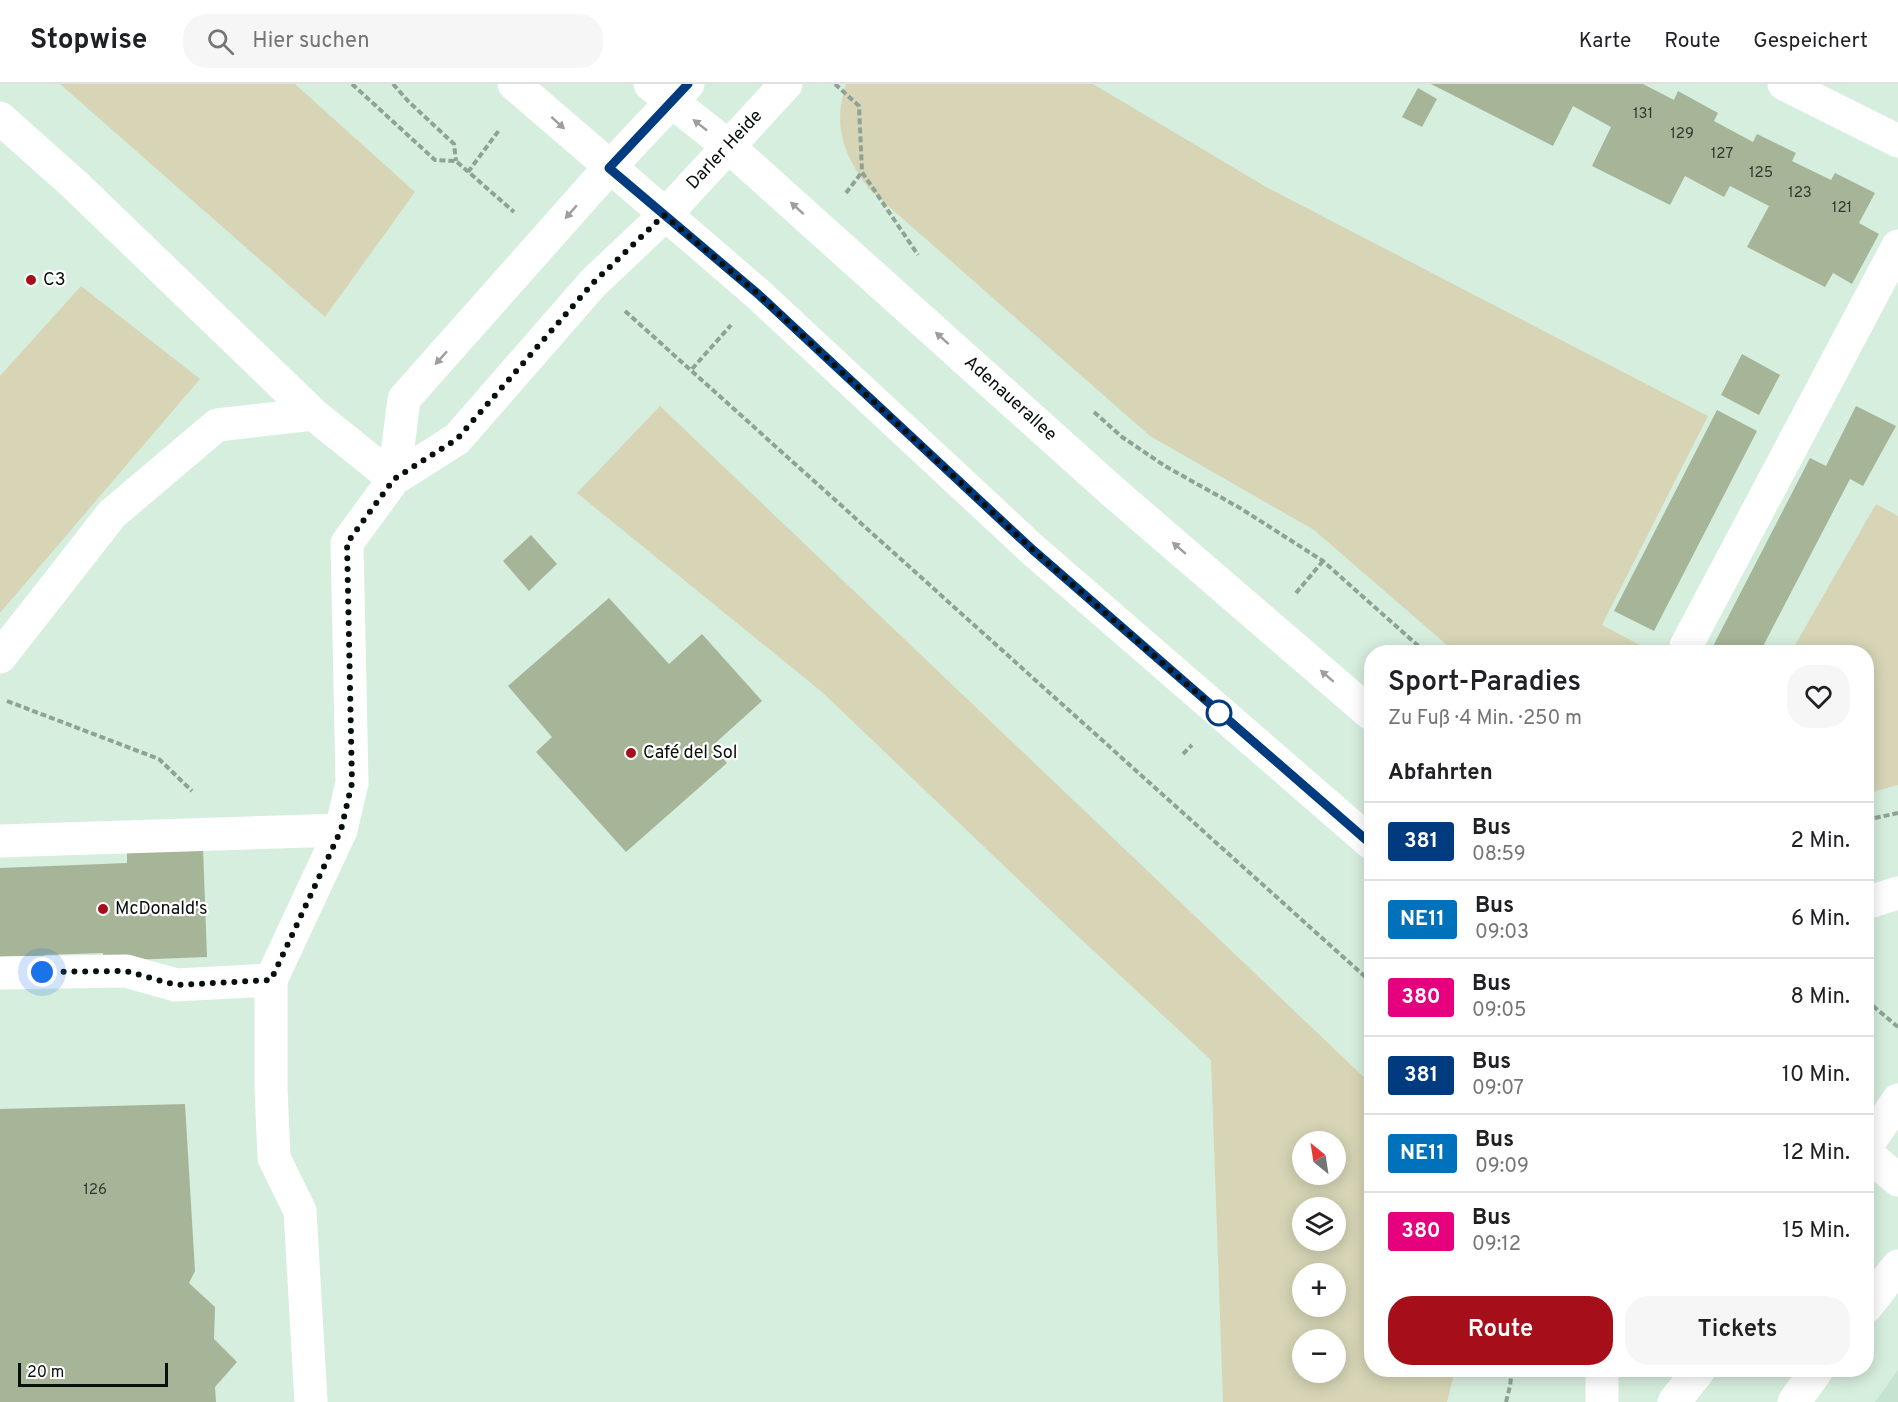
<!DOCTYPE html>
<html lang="de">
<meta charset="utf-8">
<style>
:root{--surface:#fff;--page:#f6f6f6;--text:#202124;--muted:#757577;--line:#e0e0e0;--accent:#a60f1a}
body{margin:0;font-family:Overpass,sans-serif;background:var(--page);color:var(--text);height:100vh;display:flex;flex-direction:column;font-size:22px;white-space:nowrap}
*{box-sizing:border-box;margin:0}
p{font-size:20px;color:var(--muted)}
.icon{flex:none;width:33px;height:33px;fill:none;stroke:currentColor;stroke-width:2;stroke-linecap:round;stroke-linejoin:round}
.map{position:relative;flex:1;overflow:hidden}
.details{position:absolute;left:1364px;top:561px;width:510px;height:732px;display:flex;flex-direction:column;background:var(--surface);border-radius:24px;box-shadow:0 3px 15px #0003}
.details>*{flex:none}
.badge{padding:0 12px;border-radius:4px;font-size:21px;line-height:39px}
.needle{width:39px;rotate:330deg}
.fabs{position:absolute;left:1292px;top:1047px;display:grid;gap:12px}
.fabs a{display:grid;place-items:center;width:54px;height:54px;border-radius:50%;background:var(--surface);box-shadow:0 3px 15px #0003;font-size:30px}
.scale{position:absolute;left:18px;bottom:15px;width:150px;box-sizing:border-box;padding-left:6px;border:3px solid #08100b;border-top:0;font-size:16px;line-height:21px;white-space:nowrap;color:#08100b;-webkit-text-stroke:4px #fff;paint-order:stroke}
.you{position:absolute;width:30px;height:30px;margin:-15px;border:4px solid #fff;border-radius:50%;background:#1a73e8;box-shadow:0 0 0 9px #1a73e833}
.map>.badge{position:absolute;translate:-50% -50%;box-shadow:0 0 0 3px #fff}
h2{padding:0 24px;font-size:22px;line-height:54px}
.round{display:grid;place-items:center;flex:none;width:63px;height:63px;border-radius:24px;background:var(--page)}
.summary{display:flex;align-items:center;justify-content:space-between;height:102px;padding:0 24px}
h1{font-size:28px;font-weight:600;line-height:45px}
.action{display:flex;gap:12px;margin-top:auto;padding:12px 24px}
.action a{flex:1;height:69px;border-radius:24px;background:var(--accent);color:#fff;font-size:24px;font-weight:600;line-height:69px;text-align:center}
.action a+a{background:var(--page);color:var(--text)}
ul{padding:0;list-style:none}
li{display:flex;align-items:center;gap:18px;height:78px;padding:0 24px;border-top:2px solid var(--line)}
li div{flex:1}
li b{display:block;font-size:22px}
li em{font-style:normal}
li .badge{min-width:66px;font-weight:700;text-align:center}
header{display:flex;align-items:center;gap:36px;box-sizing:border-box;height:84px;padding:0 30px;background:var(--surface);border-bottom:2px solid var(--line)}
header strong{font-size:28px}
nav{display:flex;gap:33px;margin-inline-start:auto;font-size:21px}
.search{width:420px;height:54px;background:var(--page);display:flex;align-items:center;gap:15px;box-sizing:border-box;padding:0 21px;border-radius:24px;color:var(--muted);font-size:22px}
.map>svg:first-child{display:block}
.built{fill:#c4e4cf}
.green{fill:#d7d5b6;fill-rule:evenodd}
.building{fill:#a6b598}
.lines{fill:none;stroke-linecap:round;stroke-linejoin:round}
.path{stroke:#8fa296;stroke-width:4;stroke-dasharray:6 3;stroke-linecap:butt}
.minor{stroke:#fff;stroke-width:33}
.major{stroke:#fff;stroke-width:33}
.oneway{fill:#9c9f9d}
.line-casing{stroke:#fff;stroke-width:14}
.line{stroke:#003b80;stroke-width:9}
.walk{stroke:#08100b;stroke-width:6;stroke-dasharray:0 10.8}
.poi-dot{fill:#a60f1a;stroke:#fff;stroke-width:2}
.stop-dot{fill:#fff;stroke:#003b80;stroke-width:3}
.labels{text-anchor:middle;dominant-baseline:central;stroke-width:4.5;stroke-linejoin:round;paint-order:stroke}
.number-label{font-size:15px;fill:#30392e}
.street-label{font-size:18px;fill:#08100b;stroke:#fff}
.poi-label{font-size:18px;fill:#08100b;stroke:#fff;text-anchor:start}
</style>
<header>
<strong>Stopwise</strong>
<div class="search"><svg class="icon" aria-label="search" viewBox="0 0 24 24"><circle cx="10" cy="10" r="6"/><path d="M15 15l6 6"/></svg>Hier suchen</div>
<nav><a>Karte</a><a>Route</a><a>Gespeichert</a></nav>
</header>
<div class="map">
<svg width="1898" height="1318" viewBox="0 0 1898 1318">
<rect width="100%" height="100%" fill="#d6eede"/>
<path class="built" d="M 1898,1286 L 1898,1318 L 1875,1318 Z"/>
<path class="green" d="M 60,0 L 295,0 L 415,108 L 325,233 Z
M 846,0 L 1093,0 L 1268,104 L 1708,332 L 1602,541 L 1653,568 L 1455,568 L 1314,446 L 1150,352 L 869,105 C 844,71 832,42 846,0 Z
M 81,202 L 200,295 L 0,529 L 0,292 Z
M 660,322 L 1371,1000 L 1371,1286 L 1455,1286 L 1447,1318 L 1223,1318 L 1211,976 L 1069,844 L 822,608 L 577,409 ZM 1302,1058 L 1335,1058 L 1335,1090 L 1302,1090 ZM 1302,1124 L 1335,1124 L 1335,1156 L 1302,1156 ZM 1302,1190 L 1335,1190 L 1335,1222 L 1302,1222 ZM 1302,1256 L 1335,1256 L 1335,1288 L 1302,1288 Z
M 1876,420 L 1898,432 L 1898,701 L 1866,710 L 1866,568 L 1791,568 Z"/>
<path class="building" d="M 1431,0 L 1643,0 L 1674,16 L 1678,7 L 1718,29 L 1714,37 L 1753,58 L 1757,50 L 1796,69 L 1792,77 L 1831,96 L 1835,89 L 1875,109 L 1859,139 L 1879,150 L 1852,200 L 1833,189 L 1825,203 L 1747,163 L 1769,122 L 1730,102 L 1724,113 L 1685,92 L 1670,121 L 1592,82 L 1611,43 L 1573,22 L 1553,62 Z
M 1418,4 L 1437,15 L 1422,43 L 1402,33 Z
M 1742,270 L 1780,291 L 1759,331 L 1721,311 Z
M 1856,322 L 1896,342 L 1863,402 L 1850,395 L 1760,568 L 1710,568 L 1810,374 L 1826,382 Z
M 1717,326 L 1757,347 L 1654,547 L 1614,527 Z
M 531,451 L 557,480 L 529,507 L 503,477 Z
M 609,514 L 669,580 L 702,550 L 762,617 L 712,662 L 727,679 L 626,768 L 536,668 L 552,653 L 508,602 Z
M 203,764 L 207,873 L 103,877 L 103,869 L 44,871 L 45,877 L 26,878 L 26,872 L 0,873 L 0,784 L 127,779 L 127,767 Z
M 185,1020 L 195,1187 L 189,1199 L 215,1223 L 214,1255 L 237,1278 L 215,1303 L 216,1318 L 0,1318 L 0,1025 Z"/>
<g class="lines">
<path class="path" d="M 352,0 L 435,76 L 456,77 L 514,128
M 393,0 L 408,17 L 454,60 L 456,77
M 835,0 L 859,22 L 862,88 L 918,171
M 468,88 L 500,45
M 846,109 L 862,88
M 625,227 L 1371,898
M 692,285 L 731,241
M 1094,328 L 1122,353 L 1165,382 L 1240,424 L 1323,477 L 1425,568
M 1296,509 L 1323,477
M 7,617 L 159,675 L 192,707
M 1183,670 L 1192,661
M 1866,736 L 1898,729
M 1866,916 L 1898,943
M 1506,1318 L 1510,1302 L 1512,1286"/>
<path class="minor" d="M 1784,0 L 1898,57
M 0,34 L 75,101 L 313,330 L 394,395
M 394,395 L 404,315 L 609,84 L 688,0
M 1686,562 L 1898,162
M 0,573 L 112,430 L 217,341 L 313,330
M 0,757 L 341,746
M 0,889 L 126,887 L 176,901 L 271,896
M 311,1318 L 300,1127 L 274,1074 L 271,1004 L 271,896 L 341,746 L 352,699 L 347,459 L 394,395 L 457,355 L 593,199 L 665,131 L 786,0"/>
<path class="major" d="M 514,0 L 758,210 L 1033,466 L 1371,759
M 650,0 L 729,63 L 1111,406 L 1371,630
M 1866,819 L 1898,809
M 1866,1063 L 1898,1016
M 1866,1069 L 1898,1096
M 1866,1223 L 1898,1182
M 1602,1318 L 1602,1286
M 1674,1318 L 1699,1286
M 1794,1318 L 1817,1286"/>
</g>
<defs><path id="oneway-solid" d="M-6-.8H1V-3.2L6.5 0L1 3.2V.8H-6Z" transform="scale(1.5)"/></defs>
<g class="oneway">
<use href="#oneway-solid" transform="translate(558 39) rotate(42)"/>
<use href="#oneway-solid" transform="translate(700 41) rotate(-142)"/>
<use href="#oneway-solid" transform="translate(797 124) rotate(-138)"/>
<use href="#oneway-solid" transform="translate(571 128) rotate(131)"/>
<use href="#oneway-solid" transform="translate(942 254) rotate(-138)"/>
<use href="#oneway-solid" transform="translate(441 274) rotate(132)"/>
<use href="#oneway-solid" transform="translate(1179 464) rotate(-139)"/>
<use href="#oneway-solid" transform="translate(1327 592) rotate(-139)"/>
</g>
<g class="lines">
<g class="line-casing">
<path id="line" d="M 688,0 L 609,84 L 758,210 L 1033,466 L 1371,760"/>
</g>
<use href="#line" class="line"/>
<path class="walk" d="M 42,888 L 126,887 L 176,901 L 271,896 L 341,746 L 352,699 L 347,459 L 394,395 L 457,355 L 593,199 L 664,131 L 758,210 L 1033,466 L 1221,630 L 1219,629"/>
</g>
<g class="poi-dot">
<circle cx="31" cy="196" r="6"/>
<circle cx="631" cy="669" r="6"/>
<circle cx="103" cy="825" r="6"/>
</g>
<circle class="stop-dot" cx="1219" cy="629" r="12"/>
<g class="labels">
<g class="number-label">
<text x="1643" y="30">131</text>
<text x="1682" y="50">129</text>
<text x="1722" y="70">127</text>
<text x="1761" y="89">125</text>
<text x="1800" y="109">123</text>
<text x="1842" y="124">121</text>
<text x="95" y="1106">126</text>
</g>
<g class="street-label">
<text transform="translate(725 66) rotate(-47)">Darler Heide</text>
<text transform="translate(1010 315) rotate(42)">Adenauerallee</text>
</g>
<g class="poi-label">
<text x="43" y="196">C3</text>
<text x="643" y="669">Café del Sol</text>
<text x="115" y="825">McDonald's</text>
</g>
</g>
</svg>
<div class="fabs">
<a><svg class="needle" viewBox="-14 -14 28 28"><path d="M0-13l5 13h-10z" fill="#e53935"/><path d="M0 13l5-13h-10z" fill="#757577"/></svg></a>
<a><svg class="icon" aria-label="layers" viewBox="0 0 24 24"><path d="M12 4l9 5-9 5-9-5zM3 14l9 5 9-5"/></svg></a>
<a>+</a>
<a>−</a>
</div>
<div class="scale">20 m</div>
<div class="you" style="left:42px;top:888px"></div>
<section class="details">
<div class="summary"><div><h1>Sport-Paradies</h1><p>Zu Fuß · 4 Min. · 250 m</p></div><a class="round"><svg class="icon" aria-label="heart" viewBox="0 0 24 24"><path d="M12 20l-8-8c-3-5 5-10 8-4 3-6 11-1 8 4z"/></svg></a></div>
<h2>Abfahrten</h2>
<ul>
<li><span class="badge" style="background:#003b80;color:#fff">381</span><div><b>Bus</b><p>08:59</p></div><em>2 Min.</em></li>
<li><span class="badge" style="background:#0072bc;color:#fff">NE11</span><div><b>Bus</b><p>09:03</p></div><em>6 Min.</em></li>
<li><span class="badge" style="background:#e6007e;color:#fff">380</span><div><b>Bus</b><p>09:05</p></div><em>8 Min.</em></li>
<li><span class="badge" style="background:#003b80;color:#fff">381</span><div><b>Bus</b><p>09:07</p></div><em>10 Min.</em></li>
<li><span class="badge" style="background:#0072bc;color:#fff">NE11</span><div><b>Bus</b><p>09:09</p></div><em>12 Min.</em></li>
<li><span class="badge" style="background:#e6007e;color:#fff">380</span><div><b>Bus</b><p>09:12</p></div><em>15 Min.</em></li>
</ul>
<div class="action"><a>Route</a><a>Tickets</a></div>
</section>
</div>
